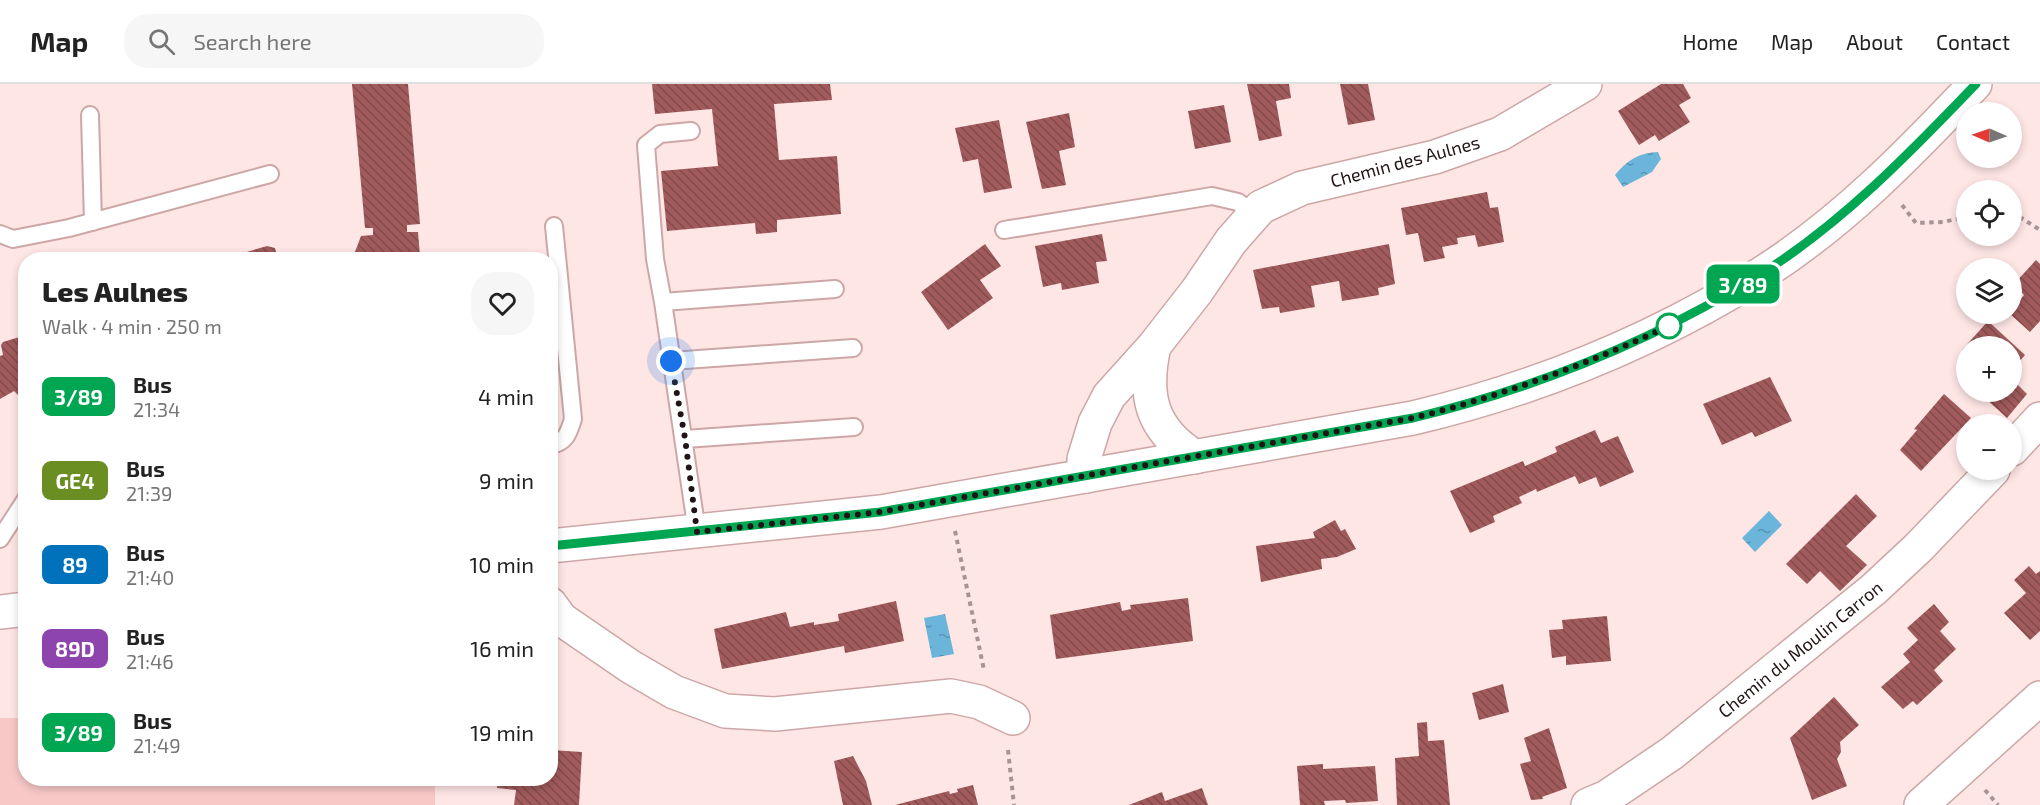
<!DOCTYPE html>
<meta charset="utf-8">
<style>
:root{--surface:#fff;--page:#f6f6f6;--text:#222;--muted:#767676;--line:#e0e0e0}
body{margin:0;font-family:"Exo 2",sans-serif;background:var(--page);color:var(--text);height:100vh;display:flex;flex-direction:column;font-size:22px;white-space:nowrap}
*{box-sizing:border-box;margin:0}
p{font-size:20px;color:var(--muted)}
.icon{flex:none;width:33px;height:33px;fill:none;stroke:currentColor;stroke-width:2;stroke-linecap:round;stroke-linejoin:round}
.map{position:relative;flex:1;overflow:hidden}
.drawer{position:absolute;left:18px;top:168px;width:540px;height:534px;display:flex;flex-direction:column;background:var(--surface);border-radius:24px;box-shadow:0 3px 9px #0003}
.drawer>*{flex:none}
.badge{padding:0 12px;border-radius:9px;font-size:21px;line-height:39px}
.needle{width:39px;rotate:272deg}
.tools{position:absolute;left:1956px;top:18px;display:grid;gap:12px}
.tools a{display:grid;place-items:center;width:66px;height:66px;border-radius:50%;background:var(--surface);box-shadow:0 3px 9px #0003;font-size:30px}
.you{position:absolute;width:30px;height:30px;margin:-15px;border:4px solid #fff;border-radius:50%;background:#1a73e8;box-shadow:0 0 0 9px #1a73e833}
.map>.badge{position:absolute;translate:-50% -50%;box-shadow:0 0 0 3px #fff}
.round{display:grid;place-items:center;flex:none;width:63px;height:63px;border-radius:24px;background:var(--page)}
.headline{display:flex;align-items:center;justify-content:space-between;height:102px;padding:0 24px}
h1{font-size:28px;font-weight:800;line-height:45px}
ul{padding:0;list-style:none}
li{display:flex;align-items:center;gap:18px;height:84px;padding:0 24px}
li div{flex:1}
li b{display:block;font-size:22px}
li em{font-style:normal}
li .badge{min-width:66px;font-weight:700;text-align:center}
header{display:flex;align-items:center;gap:36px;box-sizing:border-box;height:84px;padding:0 30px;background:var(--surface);border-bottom:2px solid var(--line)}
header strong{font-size:28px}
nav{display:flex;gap:33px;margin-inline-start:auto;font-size:21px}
.search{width:420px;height:54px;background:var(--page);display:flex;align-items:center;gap:15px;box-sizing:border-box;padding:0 21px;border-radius:24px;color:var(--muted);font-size:22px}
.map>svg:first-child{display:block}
.grass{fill:#f8c8c7}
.water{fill:url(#water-ripples)}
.building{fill:url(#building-back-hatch)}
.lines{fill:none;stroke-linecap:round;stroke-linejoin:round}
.lane-casing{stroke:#cca7a6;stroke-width:20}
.street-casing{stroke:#cca7a6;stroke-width:36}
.secondary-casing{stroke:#cca7a6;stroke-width:36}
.path{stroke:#a79393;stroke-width:4;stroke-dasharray:4.5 4.5;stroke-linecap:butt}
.lane{stroke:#fff;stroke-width:16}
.street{stroke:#fff;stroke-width:33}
.secondary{stroke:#fff;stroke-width:33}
.line-casing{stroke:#fff;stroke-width:14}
.line{stroke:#00a651;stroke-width:9}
.walk{stroke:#211414;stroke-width:6;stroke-dasharray:0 10.8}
.stop-dot{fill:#fff;stroke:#00a651;stroke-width:3}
.labels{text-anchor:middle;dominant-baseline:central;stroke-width:6;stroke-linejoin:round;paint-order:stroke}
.street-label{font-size:18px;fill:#211414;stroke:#fff}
</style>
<header>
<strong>Map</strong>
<div class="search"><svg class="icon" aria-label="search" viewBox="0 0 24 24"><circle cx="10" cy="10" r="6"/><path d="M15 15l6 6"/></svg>Search here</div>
<nav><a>Home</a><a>Map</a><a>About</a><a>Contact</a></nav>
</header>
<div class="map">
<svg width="2040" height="721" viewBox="0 0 2040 721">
<defs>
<pattern id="water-ripples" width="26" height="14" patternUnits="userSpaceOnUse" patternTransform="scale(1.5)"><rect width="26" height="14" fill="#6bb5da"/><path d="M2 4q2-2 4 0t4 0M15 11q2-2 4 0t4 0" fill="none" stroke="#5892b0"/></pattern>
<pattern id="building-back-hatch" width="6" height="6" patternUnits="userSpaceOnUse" patternTransform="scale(1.5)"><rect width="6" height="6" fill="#a15b5c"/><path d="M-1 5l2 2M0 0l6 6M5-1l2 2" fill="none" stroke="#834a4b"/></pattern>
</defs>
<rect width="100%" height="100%" fill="#fee6e5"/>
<path class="grass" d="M 0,634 L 25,634 L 26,694 L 435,695 L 435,721 L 0,721 Z"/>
<path class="water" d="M 1658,68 L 1661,75 L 1652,88 L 1623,103 L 1615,91 C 1626,77 1640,68 1658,68 Z
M 1769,427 L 1782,441 L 1755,468 L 1742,454 Z
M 945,530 L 954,570 L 932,574 L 924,534 Z"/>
<path class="building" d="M 352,0 L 408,0 L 420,140 L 407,141 L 407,148 L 418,148 L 420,172 L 409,173 L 410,176 L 352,176 L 361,152 L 373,151 L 373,144 L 365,144 Z
M 652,0 L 830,0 L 832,16 L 774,20 L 779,76 L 837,72 L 841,130 L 777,136 L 777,148 L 756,150 L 755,139 L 667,147 L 661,87 L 718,82 L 712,25 L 655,30 Z
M 1247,0 L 1289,0 L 1291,14 L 1276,17 L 1282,52 L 1259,57 Z
M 1340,0 L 1368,0 L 1375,36 L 1348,41 Z
M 1661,0 L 1683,0 L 1691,14 L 1679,21 L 1690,38 L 1659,57 L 1655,51 L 1639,61 L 1618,27 Z
M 1224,21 L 1231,58 L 1195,65 L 1188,27 Z
M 1069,29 L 1075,63 L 1059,67 L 1066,101 L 1042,105 L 1026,38 Z
M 999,36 L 1012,104 L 984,109 L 978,75 L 963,78 L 955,44 Z
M 1487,108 L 1490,124 L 1498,123 L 1504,158 L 1478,163 L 1475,151 L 1457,154 L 1458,160 L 1442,163 L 1445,174 L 1424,178 L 1418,149 L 1406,151 L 1401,124 Z
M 1102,150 L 1107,177 L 1096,178 L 1099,199 L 1062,206 L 1061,199 L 1043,203 L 1035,162 Z
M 985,160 L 1001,182 L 980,196 L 993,214 L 948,246 L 921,208 Z
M 1389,160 L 1395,200 L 1378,204 L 1379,211 L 1342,217 L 1339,197 L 1311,202 L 1315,223 L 1280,229 L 1279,223 L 1262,225 L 1253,186 Z
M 267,162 L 275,164 L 278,176 L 220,176 Z
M 2036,176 L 2040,180 L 2040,237 L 2030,248 L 2010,230 L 2024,211 L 2014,200 Z
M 1988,237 L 2025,271 L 2012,286 L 2012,262 L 1966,262 L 1966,270 L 1962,266 Z
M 26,251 L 26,309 L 18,311 L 14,307 L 0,315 L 0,272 L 3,271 L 1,261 L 3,258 Z
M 1770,293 L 1792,337 L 1755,353 L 1752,348 L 1722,361 L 1703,320 Z
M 2012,295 L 2027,310 L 2007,334 L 1985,314 L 1992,308 L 2012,308 Z
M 1944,310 L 1971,334 L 1921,387 L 1900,366 L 1917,346 L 1914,345 Z
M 1595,346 L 1601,359 L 1618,352 L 1634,388 L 1600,403 L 1596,393 L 1579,400 L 1575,392 L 1537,408 L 1536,405 L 1519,413 L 1522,419 L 1493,432 L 1495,438 L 1470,449 L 1450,407 L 1523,377 L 1525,382 L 1557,368 L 1555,363 Z
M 1856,410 L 1877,432 L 1846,462 L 1867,481 L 1840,507 L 1820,487 L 1807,500 L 1786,480 Z
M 1335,436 L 1341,447 L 1345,445 L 1356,465 L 1337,473 L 1321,475 L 1322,485 L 1261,498 L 1256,462 L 1315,454 L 1313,448 Z
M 2029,482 L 2036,490 L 2040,487 L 2040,547 L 2030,556 L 2004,529 L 2026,509 L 2014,496 Z
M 1188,514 L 1193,557 L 1056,575 L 1050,531 L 1120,518 L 1122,527 L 1131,525 L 1130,521 Z
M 896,517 L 904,557 L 845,569 L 844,562 L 722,585 L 714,545 L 786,528 L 790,543 L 814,538 L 814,541 L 839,537 L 838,530 Z
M 1934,520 L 1949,538 L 1940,547 L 1956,565 L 1934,586 L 1943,597 L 1917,621 L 1913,617 L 1903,625 L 1881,603 L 1910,578 L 1903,570 L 1918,556 L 1907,544 Z
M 1607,532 L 1611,577 L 1566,581 L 1566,572 L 1552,574 L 1549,546 L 1563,545 L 1562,536 Z
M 1503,600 L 1509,628 L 1479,636 L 1472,609 Z
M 1834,613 L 1859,641 L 1840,658 L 1841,668 L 1837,675 L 1847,702 L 1812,716 L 1790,654 Z
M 1427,638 L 1428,657 L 1444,656 L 1450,721 L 1397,721 L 1395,674 L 1419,672 L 1417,639 Z
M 1549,644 L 1567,704 L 1542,713 L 1543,715 L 1531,716 L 1520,680 L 1531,677 L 1524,654 Z
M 550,666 L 582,668 L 579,721 L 514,721 L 516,706 L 497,704 L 498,694 L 550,694 Z
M 853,672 L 866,697 L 872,721 L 843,721 L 834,677 Z
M 1323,680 L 1323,685 L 1375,682 L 1378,717 L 1346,719 L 1345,716 L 1324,717 L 1325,721 L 1300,721 L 1297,682 Z
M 973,701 L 978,721 L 895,721 L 949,707 L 950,710 L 958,708 L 957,705 Z
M 1202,704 L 1208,721 L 1129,721 L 1162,708 L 1165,717 Z"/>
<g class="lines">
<g class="lane-casing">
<path id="lane" d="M 90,31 L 93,138
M 1004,146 L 1212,112 L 1238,118 L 1254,130
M 0,150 L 13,155 L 69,144 L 270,90
M 663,218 L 655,175 L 646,61 L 660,50 L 691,47
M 671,277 L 853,264
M 685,355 L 854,343
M 550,361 C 566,359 569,348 573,335 L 554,142
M 697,448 L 663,218 L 835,205
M 0,455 L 26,415"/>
</g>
<g class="street-casing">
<path id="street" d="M 1154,262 C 1143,312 1151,345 1195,373
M 2012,365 L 2040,335
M 1086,392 L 1084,375 L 1095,339 L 1109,312 L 1154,262 L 1197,207 L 1231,157 L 1261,123 L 1302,104 L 1435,73 L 1500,50 L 1585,0
M 550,520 L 561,535 L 631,583 L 674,608 L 725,627 L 775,630 L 951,612 L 979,618 L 1013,634
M 1588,721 L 1607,713 L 1672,669 L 1874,505 L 1918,464 L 1993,386
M 1921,721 L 2040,614"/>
</g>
<g class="secondary-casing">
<path id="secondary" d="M 550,462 L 881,428 L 1413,334 C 1536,305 1654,257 1761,190 C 1842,139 1910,69 1975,0
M 0,528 L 26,525"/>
</g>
<path class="path" d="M 1902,121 L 1916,139 L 1943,138 L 1966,133
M 2012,128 L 2040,146
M 955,447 L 984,586
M 1008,666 L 1014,721
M 1985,706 L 1998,721"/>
<use href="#lane" class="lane"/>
<use href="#street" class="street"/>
<use href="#secondary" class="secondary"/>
</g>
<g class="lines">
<g class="line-casing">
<path id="line" d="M 550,462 L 880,428 L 1413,334 C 1536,304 1653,257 1761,190 C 1842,139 1910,69 1976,0"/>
</g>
<use href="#line" class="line"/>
<path class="walk" d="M 671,277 L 685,354 L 697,448 L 880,428 L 1413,334 C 1502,312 1590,279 1669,242"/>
</g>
<circle class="stop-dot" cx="1669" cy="242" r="12"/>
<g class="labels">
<g class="street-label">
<text transform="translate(1405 77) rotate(-15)">Chemin des Aulnes</text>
<text transform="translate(1800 565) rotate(-39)">Chemin du Moulin Carron</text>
</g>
</g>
</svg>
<div class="tools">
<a><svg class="needle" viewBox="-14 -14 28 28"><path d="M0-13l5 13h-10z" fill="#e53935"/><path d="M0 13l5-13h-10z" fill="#767676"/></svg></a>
<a><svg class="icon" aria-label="locate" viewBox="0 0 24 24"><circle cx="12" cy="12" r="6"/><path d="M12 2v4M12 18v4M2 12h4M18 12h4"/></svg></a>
<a><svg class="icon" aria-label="layers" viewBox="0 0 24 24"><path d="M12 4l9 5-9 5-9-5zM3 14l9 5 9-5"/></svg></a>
<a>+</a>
<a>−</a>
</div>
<div class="you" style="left:671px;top:277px"></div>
<b class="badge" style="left:1743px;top:200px;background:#00a651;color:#fff">3/89</b>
<section class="drawer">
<div class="headline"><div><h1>Les Aulnes</h1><p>Walk · 4 min · 250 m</p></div><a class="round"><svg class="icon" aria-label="heart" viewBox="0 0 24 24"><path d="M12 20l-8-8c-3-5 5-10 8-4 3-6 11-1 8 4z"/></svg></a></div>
<ul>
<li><span class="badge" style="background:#00a651;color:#fff">3/89</span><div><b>Bus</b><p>21:34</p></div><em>4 min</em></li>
<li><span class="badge" style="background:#6b8e23;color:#fff">GE4</span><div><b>Bus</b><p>21:39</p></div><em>9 min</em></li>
<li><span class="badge" style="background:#0072bc;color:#fff">89</span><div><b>Bus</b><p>21:40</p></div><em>10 min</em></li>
<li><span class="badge" style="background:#8e44ad;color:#fff">89D</span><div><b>Bus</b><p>21:46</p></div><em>16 min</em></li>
<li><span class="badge" style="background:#00a651;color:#fff">3/89</span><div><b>Bus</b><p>21:49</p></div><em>19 min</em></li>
</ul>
</section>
</div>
